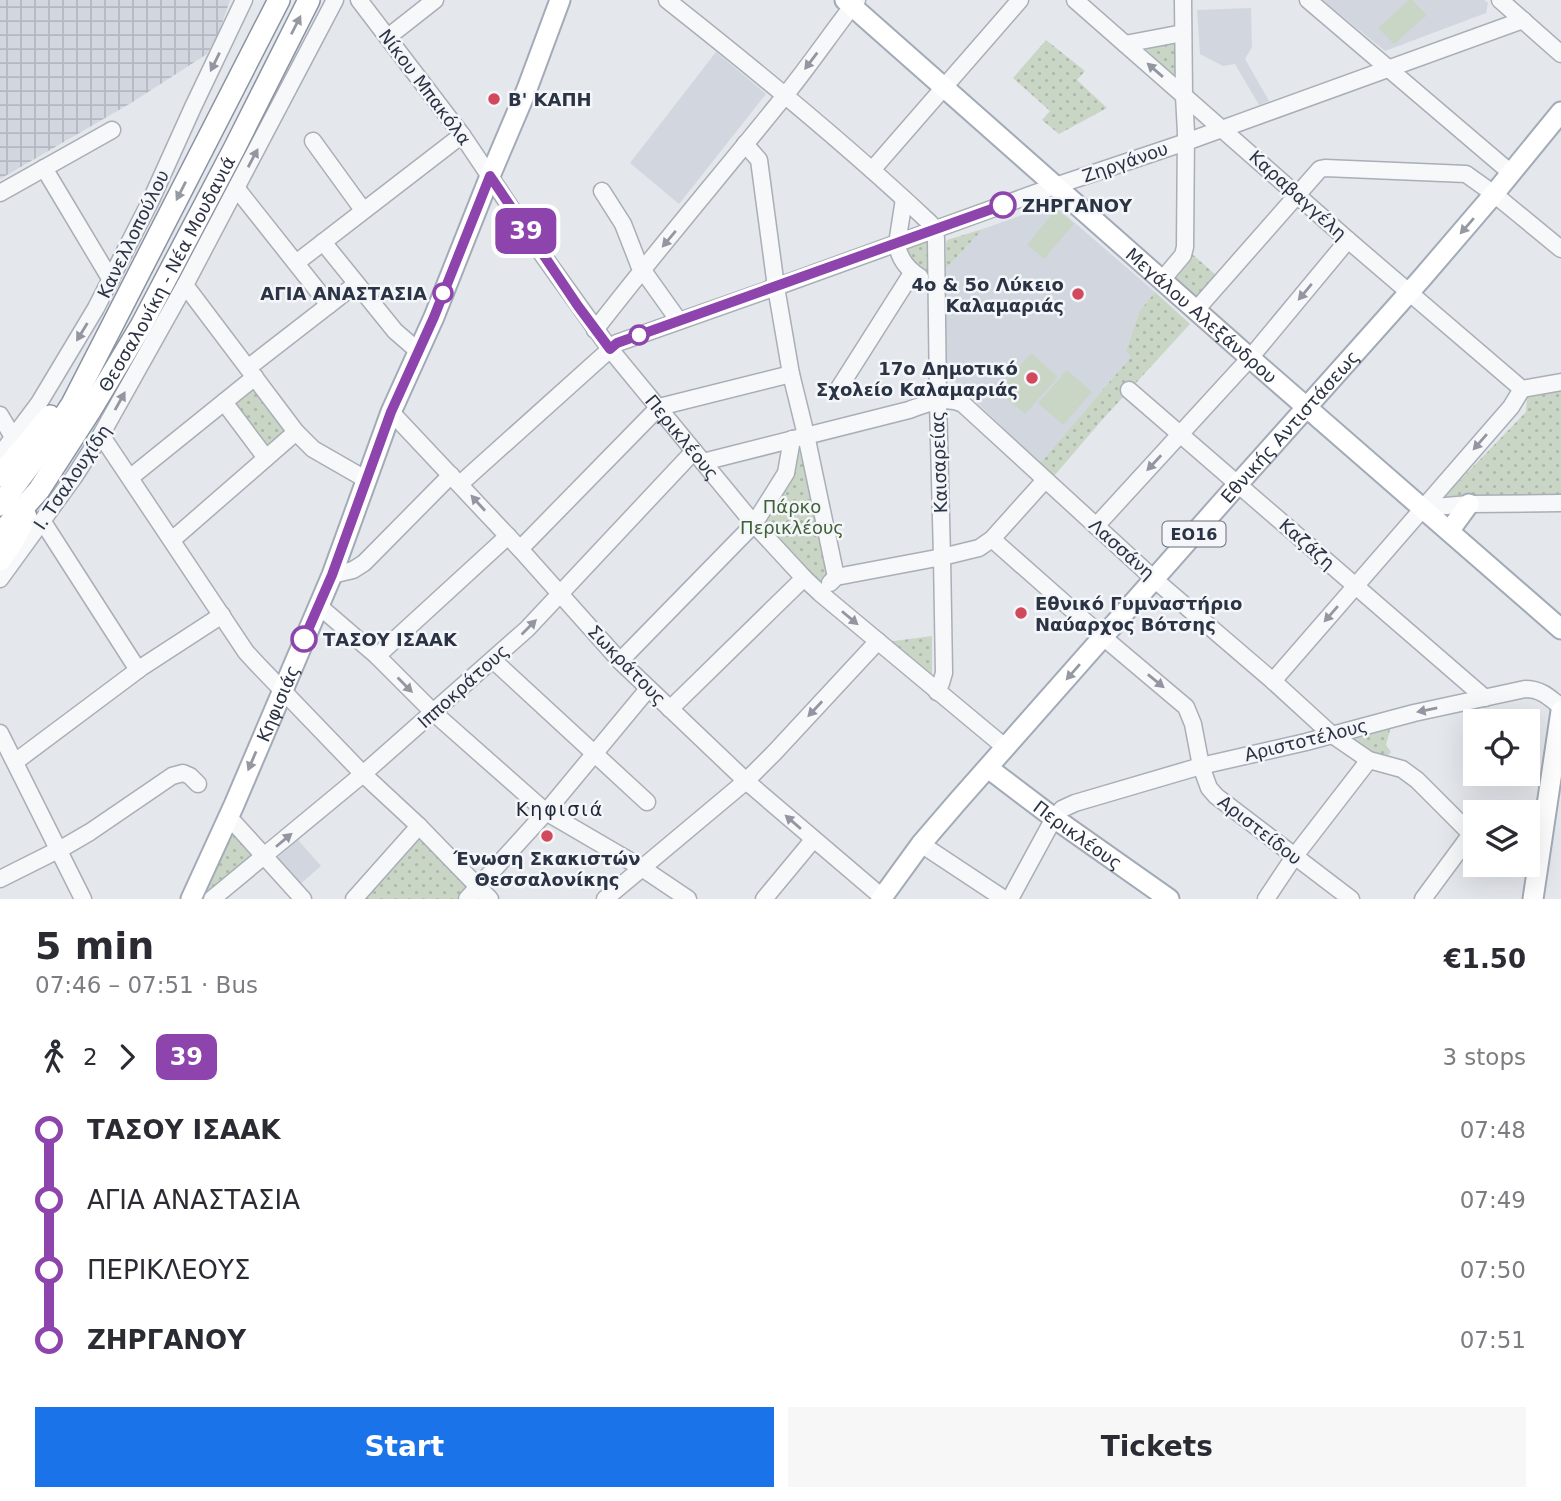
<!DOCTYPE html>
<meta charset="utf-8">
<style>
:root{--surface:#fff;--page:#f7f7f7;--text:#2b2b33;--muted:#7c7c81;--accent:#1a73e8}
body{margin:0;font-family:"DejaVu Sans",sans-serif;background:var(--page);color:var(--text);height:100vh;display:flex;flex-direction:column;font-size:26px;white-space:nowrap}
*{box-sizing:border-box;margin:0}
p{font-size:23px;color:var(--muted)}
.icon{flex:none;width:38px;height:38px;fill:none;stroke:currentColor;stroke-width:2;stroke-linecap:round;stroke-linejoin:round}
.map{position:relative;height:899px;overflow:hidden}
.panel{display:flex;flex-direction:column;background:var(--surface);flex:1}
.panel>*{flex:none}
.badge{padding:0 14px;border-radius:10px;font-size:24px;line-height:46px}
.controls{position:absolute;left:1463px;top:709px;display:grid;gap:14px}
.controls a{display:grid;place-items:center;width:77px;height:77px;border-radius:0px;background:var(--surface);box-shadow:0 7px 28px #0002;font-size:35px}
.map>.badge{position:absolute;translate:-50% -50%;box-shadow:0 0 0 4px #fff}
.legs{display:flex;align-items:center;gap:10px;height:77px;padding:0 35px;font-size:23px}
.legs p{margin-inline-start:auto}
.head{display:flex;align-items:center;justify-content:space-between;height:119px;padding:0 35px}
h1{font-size:38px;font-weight:800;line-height:52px}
.primary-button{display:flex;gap:14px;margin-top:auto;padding:14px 35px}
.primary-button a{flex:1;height:80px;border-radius:0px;background:var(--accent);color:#fff;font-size:28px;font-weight:800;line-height:80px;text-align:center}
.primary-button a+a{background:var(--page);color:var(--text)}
ul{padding:0 35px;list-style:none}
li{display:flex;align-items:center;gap:24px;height:70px;font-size:26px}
li i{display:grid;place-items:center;width:10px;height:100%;margin:0 9px;background:currentColor}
li i::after{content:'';width:18px;height:18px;margin:-9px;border:5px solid;border-radius:50%;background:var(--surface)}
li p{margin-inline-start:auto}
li:first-child i{background:linear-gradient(#0000 50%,currentColor 0)}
li:last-child i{background:linear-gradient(currentColor 50%,#0000 0)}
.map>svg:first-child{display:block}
.built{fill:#d2d6de}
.industrial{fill:url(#industrial-grid)}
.grass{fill:#c9d6c5}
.park{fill:url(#park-dots)}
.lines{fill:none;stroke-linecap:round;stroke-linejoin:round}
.minor-casing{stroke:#a9aeb7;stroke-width:19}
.major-casing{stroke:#a3abb8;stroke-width:23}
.highway-casing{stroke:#8b94a3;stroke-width:24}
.minor{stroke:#f7f8fa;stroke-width:16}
.major{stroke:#fff;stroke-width:19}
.highway{stroke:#fff;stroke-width:21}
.oneway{fill:#959aa2}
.oneway2{fill:#9196a0}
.line-1-casing{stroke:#fff;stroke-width:16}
.line-1{stroke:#8e44ad;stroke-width:10}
.poi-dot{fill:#d1495b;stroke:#f4f6f9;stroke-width:2.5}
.stop-1-dot{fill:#fff;stroke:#8e44ad;stroke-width:3.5}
.labels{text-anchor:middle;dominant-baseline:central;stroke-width:5;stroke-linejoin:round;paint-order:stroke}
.shield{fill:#f4f6f9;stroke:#676e7b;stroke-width:2}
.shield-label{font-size:16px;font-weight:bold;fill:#2b3445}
.street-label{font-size:18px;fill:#2b3445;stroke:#f4f6f9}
.poi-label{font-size:18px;font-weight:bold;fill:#2b3445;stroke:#f4f6f9;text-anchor:start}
.stop-label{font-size:18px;font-weight:bold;fill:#2b3445;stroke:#f4f6f9;text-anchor:start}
.park-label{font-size:18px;fill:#3f6138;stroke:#f4f6f9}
.neighbourhood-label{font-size:19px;letter-spacing:2px;fill:#1d2536;stroke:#f4f6f9}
</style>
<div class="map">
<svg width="1561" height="899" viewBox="0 0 1561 899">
<defs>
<pattern id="industrial-grid" width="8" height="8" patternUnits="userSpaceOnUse" patternTransform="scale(1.75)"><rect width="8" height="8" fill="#d2d6de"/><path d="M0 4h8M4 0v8" fill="none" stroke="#b4b8c0"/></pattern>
<pattern id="park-dots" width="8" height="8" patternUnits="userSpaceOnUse" patternTransform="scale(1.75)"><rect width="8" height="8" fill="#c9d6c5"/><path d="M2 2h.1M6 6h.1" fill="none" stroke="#adb8ab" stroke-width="1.8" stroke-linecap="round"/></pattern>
</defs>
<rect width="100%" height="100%" fill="#e4e7ec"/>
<path class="built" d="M 1322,0 L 1484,0 L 1488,3 L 1486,13 L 1385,51 Z
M 1251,8 L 1252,47 L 1245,59 L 1269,101 L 1259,105 L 1235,64 L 1223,66 L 1200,54 L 1197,10 Z
M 716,52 L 766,94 L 679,204 L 630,163 Z
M 1053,204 L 1155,292 L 1139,312 L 1126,351 L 1132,356 L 1040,463 L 946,373 L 946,269 L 983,229 Z
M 298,840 L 321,866 L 298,886 L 293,881 L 295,878 L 293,875 L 289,871 L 286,872 L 275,860 Z"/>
<path class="industrial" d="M 0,0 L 230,0 L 218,35 L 207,54 L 131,103 L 0,179 Z"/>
<path class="grass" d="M 1409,0 L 1412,0 L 1427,15 L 1394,44 L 1378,28 Z
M 1056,209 L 1074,224 L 1044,259 L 1027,245 Z
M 1031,353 L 1058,377 L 1025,414 L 998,391 Z
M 1067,370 L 1092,392 L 1063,425 L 1038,403 Z"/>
<path class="park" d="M 1046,40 L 1085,71 L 1077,80 L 1107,108 L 1059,134 L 1042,120 L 1050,111 L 1013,78 Z
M 1175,43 L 1177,70 L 1172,76 L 1147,50 L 1148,48 Z
M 983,229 L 946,269 L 946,243 L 947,240 Z
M 924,242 L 928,242 L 931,272 L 928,275 C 913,275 910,260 904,248 Z
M 1191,253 L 1217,276 L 1194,303 L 1169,281 Z
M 1155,292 L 1190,324 L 1102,420 L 1048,483 L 1034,470 L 1131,357 L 1126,351 L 1139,312 Z
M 253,386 L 288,432 L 266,450 L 232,404 Z
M 1561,391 L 1561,497 L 1439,502 L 1526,412 L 1527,397 Z
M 804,439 L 832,576 L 820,588 L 756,517 L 795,441 Z
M 932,636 L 932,680 L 886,642 Z
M 1391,726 L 1386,745 L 1391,752 L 1378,765 L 1347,742 Z
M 232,825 L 260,858 L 211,899 L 201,899 Z
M 419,826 L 479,886 L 466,899 L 354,899 Z"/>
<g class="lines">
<g class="minor-casing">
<g id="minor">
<path id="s1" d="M 359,0 L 462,135 L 542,254 L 610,349 L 754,524 L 804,578 L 820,593 L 1006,748"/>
<path d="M 667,0 C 757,71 846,144 930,223 L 935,230 L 936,239 L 938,401 L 942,557 L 944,673 L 941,683 L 937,692"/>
<path d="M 1075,0 L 1348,240 L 1522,389"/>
<path d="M 1308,0 L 1511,173"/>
<path d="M 1500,0 L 1561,54"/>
<path d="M 388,37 L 435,0"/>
<path d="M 1125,44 L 1183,33"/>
<path d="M 313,141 L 363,210"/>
<path d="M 745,144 L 759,160 L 776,287 L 791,374 L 806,435 L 836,577"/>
<path d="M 44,168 L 111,280"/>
<path d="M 872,170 L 1020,0"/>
<path d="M 237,189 L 329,305"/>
<path d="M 602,191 L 623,224 L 639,265 L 679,321"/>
<path d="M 0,193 L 112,130"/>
<path d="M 904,199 L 897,244 C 899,259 907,269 920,277"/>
<path d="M 323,242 L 395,331 L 418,351"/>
<path d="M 296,263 L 462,135"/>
<path d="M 1162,280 L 1183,255 L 1185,247 L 1186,133 L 1184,95 L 1183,0"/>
<path d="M 185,285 L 296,432 L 313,449 L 367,480"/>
<path d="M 1196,310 L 1320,169 L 1325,168 L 1466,174 L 1494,194 L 1561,249"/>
<path d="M 595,330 C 656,251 721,175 783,98 C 809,66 832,32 857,0"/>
<path d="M 249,367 L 356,284"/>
<path d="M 839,388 L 912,273"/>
<path d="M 1522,389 L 1561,382"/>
<path d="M 1129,390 L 1485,698"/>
<path d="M 224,402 L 266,458"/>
<path d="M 391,412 L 520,549 L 620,661 L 746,781 L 882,897"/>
<path d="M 0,415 L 13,437"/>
<path d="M 101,435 L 246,652 L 258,665 L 363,774 L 419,826 L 490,899"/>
<path d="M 0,455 L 39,403 L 96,308 L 151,200 L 193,107 L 244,0"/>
<path d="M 703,462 L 909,410 C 926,404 946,395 963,404 L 1154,579 L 1273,681 L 1331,734 L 1369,760 L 1402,769 L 1417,780 L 1475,838"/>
<path d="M 131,477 L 255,377"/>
<path d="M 460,484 L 617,343 L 776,287 L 1055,186 L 1186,142 L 1523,20"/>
<path d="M 1423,508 L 1469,504 L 1561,503"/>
<path d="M 43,522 L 138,670"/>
<path d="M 1096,526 L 1250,358 L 1348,240"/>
<path d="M 992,539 L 1103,637 L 1186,707 L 1193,724 L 1201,766 L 1209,788 L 1216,796 L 1351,899"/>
<path d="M 172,540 L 296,432"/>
<path d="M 520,549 L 659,407 L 791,374"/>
<path d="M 332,575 L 353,570 L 364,563 L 451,475"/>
<path d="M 0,579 L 74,477 L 101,435 L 185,285 L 335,0"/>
<path d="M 830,583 L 836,577 L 942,557 L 979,548 L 992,539 L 1045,480"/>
<path d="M 319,606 L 377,656 L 434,713 L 546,812 L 642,868 L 688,899"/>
<path d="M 377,656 L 508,536"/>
<path d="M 493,660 L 647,802"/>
<path d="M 620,661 L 754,524 L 786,473 L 792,439"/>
<path d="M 1273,681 L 1511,407 L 1522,389"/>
<path d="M 670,709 L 804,578"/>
<path d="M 0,733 L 83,899"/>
<path d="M 15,762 L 142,667 L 222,615"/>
<path d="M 228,816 L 303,899"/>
<path d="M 921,844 L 1004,899"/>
<path d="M 0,879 L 66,846 L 90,832 L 172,776 L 183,773 L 190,776 L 198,784"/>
<path d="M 212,899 L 363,774 L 527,629 L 694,451"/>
<path d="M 354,899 L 419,826"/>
<path d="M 467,899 L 546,812 L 648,689"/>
<path d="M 605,899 L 746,781 L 774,753 L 878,641"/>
<path d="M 764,899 L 813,840"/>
<path d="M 1010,899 L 1054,818 L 1062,809 L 1075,803 L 1201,766 L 1306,742 L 1414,713 L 1525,689 C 1541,689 1549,697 1561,707"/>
<path d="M 1266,899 L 1294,857 L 1369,760"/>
<path d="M 1423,899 L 1471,834"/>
</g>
</g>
<g class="major-casing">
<g id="major">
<path id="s2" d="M 845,0 L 1250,358 L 1561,629"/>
<path d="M 1450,530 L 1469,504"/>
<path id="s3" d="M 988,768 L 1054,818 L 1169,899"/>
<path id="s4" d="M 191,899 L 234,805 L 332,575 L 391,412 L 434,317 L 490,176 L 527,89 L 560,0"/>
<path id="s5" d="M 881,899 L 921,844 L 958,801 L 1238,484 L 1422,278 L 1494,194 L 1561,112"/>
<path d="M 1533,899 L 1561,711"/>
</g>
</g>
<g class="highway-casing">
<g id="highway">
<path d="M 0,476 L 50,416"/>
<path d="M 0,505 L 43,448 L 72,404 L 279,0"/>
<path id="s6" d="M 0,534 L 39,490 L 90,411 L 141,326 L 234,149 L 309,0"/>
<path d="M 0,560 L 11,544 L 26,517"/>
</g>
</g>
<use href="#minor" class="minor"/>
<use href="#major" class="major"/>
<use href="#highway" class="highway"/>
</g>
<defs><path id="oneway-solid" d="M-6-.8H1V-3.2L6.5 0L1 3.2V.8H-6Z" transform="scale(1.75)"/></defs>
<g class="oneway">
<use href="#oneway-solid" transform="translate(296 25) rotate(-63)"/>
<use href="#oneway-solid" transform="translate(181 191) rotate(117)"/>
<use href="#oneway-solid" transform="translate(1467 226) rotate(131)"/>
<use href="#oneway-solid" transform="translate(1073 672) rotate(131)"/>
<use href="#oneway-solid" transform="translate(252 761) rotate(113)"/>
</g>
<g class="oneway2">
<use href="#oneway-solid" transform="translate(811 61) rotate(127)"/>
<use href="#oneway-solid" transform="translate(215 62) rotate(116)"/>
<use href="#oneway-solid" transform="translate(1155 70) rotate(-139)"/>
<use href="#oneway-solid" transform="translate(253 158) rotate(-62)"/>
<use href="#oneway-solid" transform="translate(669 239) rotate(130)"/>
<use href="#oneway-solid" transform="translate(1305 292) rotate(130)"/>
<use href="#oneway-solid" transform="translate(82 332) rotate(121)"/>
<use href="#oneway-solid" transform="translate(120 401) rotate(-61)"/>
<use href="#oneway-solid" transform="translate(1480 442) rotate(131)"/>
<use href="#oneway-solid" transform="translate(1154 463) rotate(133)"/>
<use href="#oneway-solid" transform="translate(478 503) rotate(-132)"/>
<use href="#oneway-solid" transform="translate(1331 614) rotate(131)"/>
<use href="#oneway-solid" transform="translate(850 618) rotate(40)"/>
<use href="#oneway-solid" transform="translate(529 627) rotate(-45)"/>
<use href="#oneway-solid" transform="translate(1156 681) rotate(39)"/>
<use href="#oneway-solid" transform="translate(405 685) rotate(45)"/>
<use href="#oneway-solid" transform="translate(815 709) rotate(133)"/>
<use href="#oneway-solid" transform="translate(1427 710) rotate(168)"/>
<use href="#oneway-solid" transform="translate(793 822) rotate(-139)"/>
<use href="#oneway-solid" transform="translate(284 840) rotate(-40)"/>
</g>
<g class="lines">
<g class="line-1-casing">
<path id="line-1" d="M 304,639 L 332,575 L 391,412 L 434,317 L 490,176 L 578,306 L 610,349 L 617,343 L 1003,205"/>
</g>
<use href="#line-1" class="line-1"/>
</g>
<g class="poi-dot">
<circle cx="494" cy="99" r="7"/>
<circle cx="1078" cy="294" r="7"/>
<circle cx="1032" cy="378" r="7"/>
<circle cx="1021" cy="613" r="7"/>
<circle cx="547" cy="836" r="7"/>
</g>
<g class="stop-1-dot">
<circle cx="1003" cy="205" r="12"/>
<circle cx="443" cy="293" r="9"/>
<circle cx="639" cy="335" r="9"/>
<circle cx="304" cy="639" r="12"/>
</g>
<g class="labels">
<rect class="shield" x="1162.5" y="521.5" width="63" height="25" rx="5"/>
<g class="shield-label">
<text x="1194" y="534">ΕΟ16</text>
</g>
<g class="street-label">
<text transform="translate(425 87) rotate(53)">Νίκου Μπακόλα</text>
<text transform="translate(1125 162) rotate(-19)">Ζηργάνου</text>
<text transform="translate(1298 195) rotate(42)">Καραβαγγέλη</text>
<text transform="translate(133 234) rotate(-64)">Κανελλοπούλου</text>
<text stroke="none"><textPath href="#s6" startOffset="310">Θεσσαλονίκη - Νέα Μουδανιά</textPath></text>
<text stroke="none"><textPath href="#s2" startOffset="476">Μεγάλου Αλεξάνδρου</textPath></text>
<text stroke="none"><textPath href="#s5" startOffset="625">Εθνικής Αντιστάσεως</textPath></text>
<text stroke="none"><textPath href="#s1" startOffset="544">Περικλέους</textPath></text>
<text transform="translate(939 462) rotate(-92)">Καισαρείας</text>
<text transform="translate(72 477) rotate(-56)">Ι. Τσαλουχίδη</text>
<text transform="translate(1307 544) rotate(41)">Καζάζη</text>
<text transform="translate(1122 549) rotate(42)">Λασσάνη</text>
<text transform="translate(627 665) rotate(46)">Σωκράτους</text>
<text transform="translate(463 686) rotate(-42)">Ιπποκράτους</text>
<text stroke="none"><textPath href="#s4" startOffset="214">Κηφισιάς</textPath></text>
<text transform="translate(1306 740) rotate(-14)">Αριστοτέλους</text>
<text transform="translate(1260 830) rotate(38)">Αριστείδου</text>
<text stroke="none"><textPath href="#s3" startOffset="112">Περικλέους</textPath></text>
</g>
<g class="poi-label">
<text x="508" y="99">Β' ΚΑΠΗ</text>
<text x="1064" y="284" text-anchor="end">4ο &amp; 5ο Λύκειο<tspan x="1064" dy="21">Καλαμαριάς</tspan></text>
<text x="1018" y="368" text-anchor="end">17ο Δημοτικό<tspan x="1018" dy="21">Σχολείο Καλαμαριάς</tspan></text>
<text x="1035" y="603">Εθνικό Γυμναστήριο<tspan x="1035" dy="21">Ναύαρχος Βότσης</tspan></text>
<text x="547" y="858" text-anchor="middle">Ένωση Σκακιστών<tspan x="547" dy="21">Θεσσαλονίκης</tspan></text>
</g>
<g class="stop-label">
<text x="1022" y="205">ΖΗΡΓΑΝΟΥ</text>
<text x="427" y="293" text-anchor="end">ΑΓΙΑ ΑΝΑΣΤΑΣΙΑ</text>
<text x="323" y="639">ΤΑΣΟΥ ΙΣΑΑΚ</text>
</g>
<g class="park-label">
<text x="792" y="506">Πάρκο<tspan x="792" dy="21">Περικλέους</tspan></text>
</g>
<g class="neighbourhood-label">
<text x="560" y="809">Κηφισιά</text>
</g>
</g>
</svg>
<div class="controls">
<a><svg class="icon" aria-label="locate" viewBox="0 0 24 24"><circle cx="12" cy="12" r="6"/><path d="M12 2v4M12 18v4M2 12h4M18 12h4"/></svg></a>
<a><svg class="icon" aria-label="layers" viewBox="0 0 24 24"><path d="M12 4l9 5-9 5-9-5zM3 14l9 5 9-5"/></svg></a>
</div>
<b class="badge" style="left:526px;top:231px;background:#8e44ad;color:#fff">39</b>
</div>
<section class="panel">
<div class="head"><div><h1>5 min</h1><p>07:46 – 07:51 · Bus</p></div><b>€1.50</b></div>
<div class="legs"><svg class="icon" aria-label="walk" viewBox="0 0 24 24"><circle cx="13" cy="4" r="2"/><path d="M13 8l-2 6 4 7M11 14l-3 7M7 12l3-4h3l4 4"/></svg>2<svg class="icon" aria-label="forward" viewBox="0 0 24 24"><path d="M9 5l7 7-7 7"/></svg><b class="badge" style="background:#8e44ad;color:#fff">39</b><p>3 stops</p></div>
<ul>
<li><i style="color:#8e44ad"></i><b>ΤΑΣΟΥ ΙΣΑΑΚ</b><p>07:48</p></li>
<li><i style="color:#8e44ad"></i><span>ΑΓΙΑ ΑΝΑΣΤΑΣΙΑ</span><p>07:49</p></li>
<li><i style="color:#8e44ad"></i><span>ΠΕΡΙΚΛΕΟΥΣ</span><p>07:50</p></li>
<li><i style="color:#8e44ad"></i><b>ΖΗΡΓΑΝΟΥ</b><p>07:51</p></li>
</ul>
<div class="primary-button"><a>Start</a><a>Tickets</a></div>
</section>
